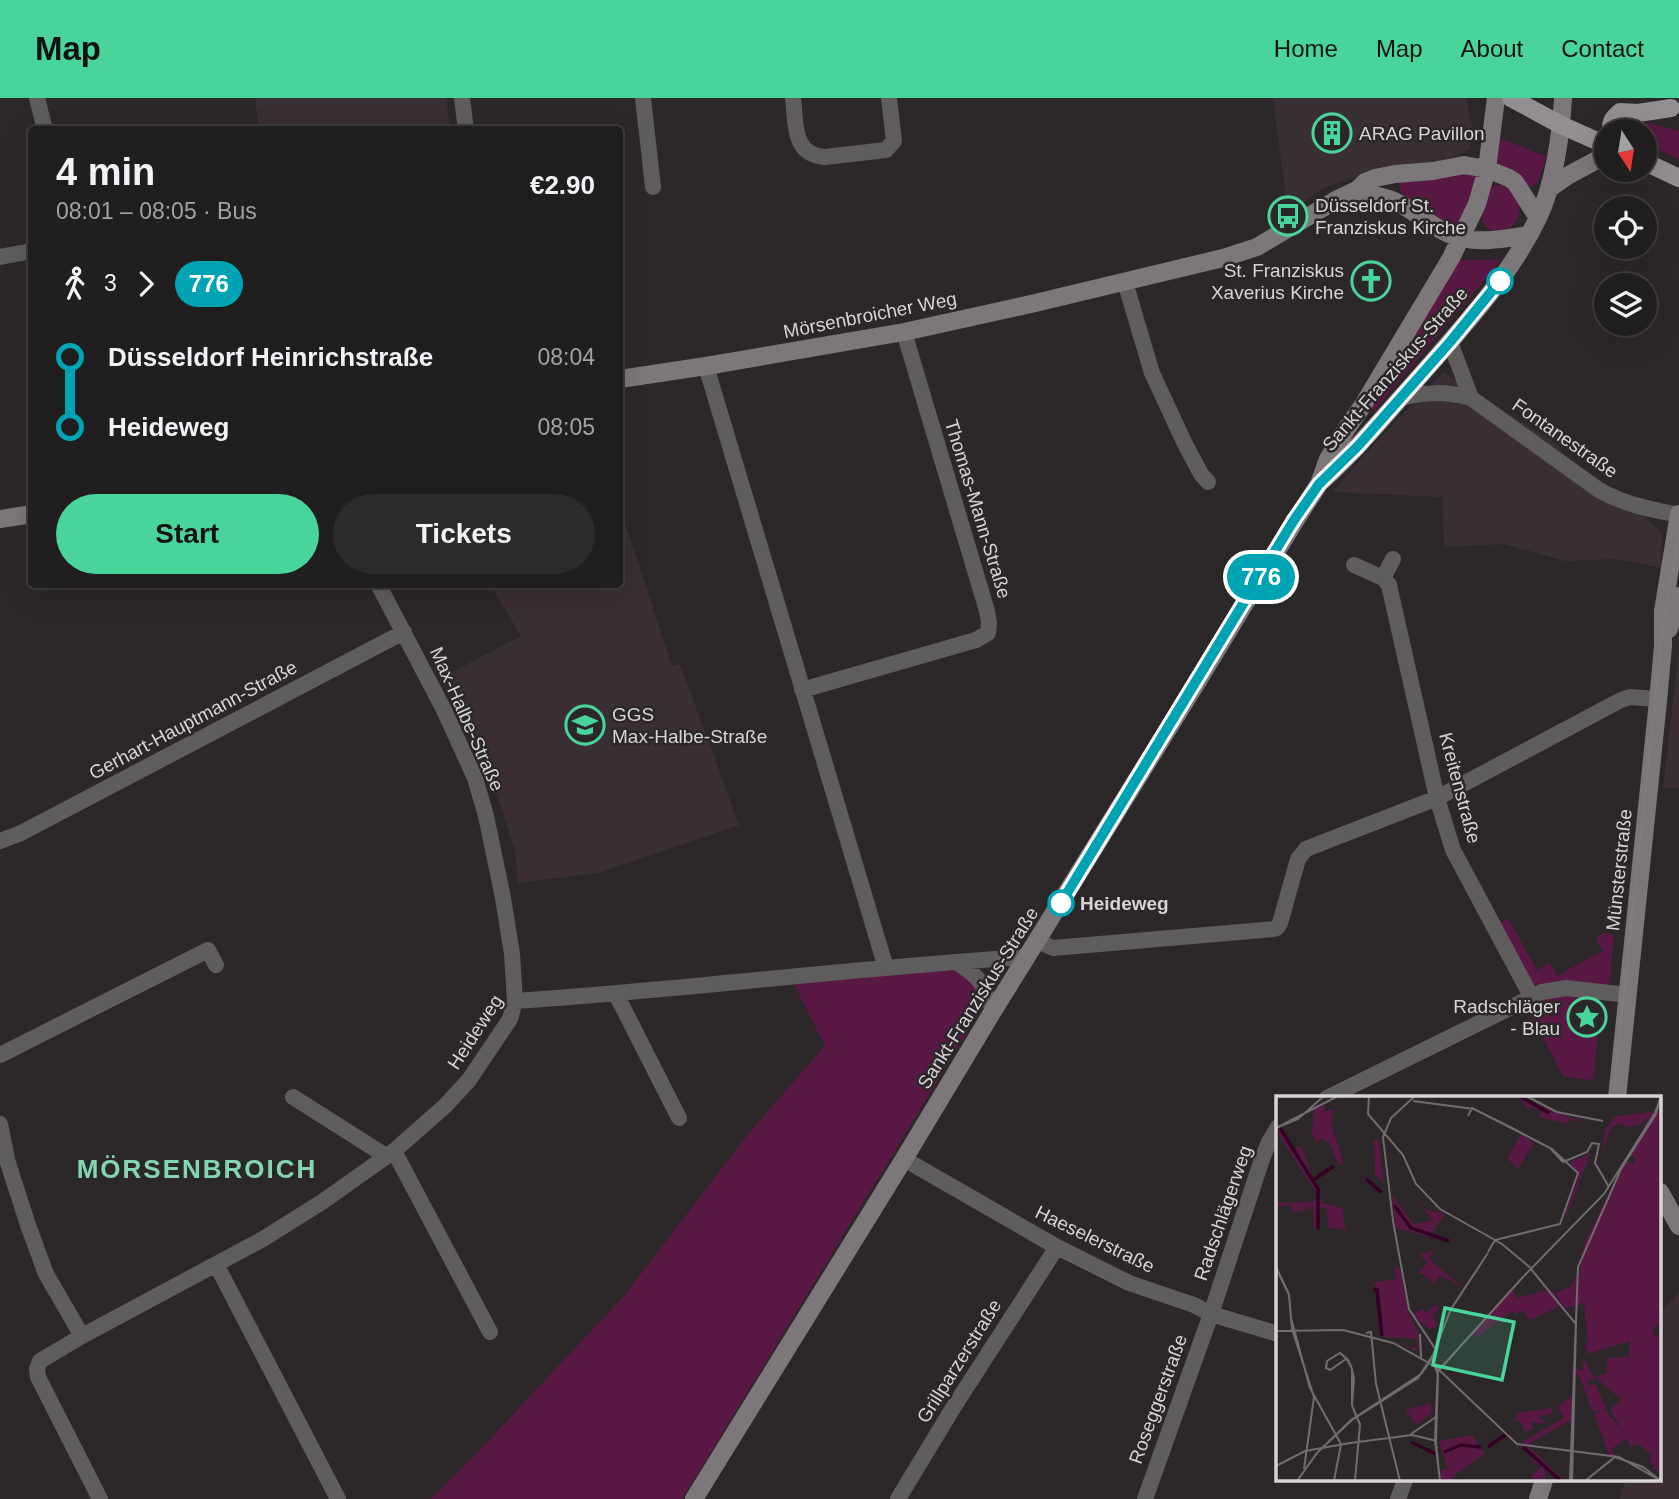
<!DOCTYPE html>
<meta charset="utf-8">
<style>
:root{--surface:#201d1f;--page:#2d2a2c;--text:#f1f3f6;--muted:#a2a2a4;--line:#3d3b3d;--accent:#49d49c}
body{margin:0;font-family:Helvetica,sans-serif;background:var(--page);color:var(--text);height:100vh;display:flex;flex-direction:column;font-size:26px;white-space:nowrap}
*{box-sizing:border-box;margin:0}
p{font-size:23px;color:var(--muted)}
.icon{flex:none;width:38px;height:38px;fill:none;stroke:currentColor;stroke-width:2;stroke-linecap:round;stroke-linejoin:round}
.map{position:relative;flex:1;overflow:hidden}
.details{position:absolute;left:28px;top:28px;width:595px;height:462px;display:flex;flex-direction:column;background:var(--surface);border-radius:7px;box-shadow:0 7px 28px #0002,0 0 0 2px var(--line)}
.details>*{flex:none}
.badge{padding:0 14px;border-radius:23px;font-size:24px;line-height:46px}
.needle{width:46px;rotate:168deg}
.controls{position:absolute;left:1594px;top:21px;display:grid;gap:14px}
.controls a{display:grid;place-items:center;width:63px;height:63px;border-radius:50%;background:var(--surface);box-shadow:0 7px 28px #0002,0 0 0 2px var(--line);font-size:35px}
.map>.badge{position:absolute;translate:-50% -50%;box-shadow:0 0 0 4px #fff}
.legs{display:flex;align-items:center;gap:10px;height:77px;padding:0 28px;font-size:23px}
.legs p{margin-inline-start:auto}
.summary{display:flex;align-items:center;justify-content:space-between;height:119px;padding:0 28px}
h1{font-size:38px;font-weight:700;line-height:52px}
.primary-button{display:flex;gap:14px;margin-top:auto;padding:14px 28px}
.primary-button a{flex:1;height:80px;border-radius:42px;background:var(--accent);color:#111;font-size:28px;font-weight:700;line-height:80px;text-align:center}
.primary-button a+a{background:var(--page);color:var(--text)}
ul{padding:0 28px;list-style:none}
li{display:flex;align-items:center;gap:24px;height:70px;font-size:26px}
li i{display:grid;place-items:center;width:10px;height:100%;margin:0 9px;background:currentColor}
li i::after{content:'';width:18px;height:18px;margin:-9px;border:5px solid;border-radius:50%;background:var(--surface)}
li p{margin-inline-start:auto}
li:first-child i{background:linear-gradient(#0000 50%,currentColor 0)}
li:last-child i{background:linear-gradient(currentColor 50%,#0000 0)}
header{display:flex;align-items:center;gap:42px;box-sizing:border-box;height:98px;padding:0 35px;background:var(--accent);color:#111}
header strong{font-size:33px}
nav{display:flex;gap:38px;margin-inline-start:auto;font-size:24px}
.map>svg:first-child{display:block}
.built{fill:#382e34}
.green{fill:#581843}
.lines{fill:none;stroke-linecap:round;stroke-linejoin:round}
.street{stroke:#5e5c5d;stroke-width:16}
.secondary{stroke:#7c787a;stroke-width:18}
.primary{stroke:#938e91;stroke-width:18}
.tram{stroke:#7f7c7d;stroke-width:2}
.line-1-casing{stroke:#fff;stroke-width:16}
.line-1{stroke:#00a3b4;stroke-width:10}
.stop-1-dot{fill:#fff;stroke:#00a3b4;stroke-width:3.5}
.labels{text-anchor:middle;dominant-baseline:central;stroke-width:5;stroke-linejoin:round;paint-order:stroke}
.poi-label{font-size:19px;fill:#d7d4d5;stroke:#2b2729;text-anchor:start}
.street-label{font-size:19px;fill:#d7d4d5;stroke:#2b2729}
.stop-label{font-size:19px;font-weight:bold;fill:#d7d4d5;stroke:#2b2729;text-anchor:start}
.district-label{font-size:26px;font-weight:bold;letter-spacing:2px;fill:#83d7b0;stroke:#2b2729}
.inset-river{fill:none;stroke:#310023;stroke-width:3.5}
.inset-road{fill:none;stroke:#706c6e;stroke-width:2}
.view{fill:#49d49c;fill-opacity:0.15;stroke:#49d49c;stroke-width:3.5}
.inset-edge{fill:none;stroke:#d7d4d5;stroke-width:3.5}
</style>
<header>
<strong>Map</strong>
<nav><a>Home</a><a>Map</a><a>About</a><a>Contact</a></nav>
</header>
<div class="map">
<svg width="1679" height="1401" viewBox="0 0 1679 1401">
<rect width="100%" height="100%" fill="#2b2729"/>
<path class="built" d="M 255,0 L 446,0 L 450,31 L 259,31 Z
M 1273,0 L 1466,0 L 1472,28 L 1470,51 L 1437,65 L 1365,76 L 1323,90 L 1288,116 Z
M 1444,274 L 1561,349 L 1563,374 L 1641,416 L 1662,435 L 1661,470 L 1616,461 L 1565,463 L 1504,446 L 1444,449 L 1442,399 L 1332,394 L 1380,340 Z
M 622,415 L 672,568 L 680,566 L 739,727 L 598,775 L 518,785 L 515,752 L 490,675 L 445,578 L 521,538 L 491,487 L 620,486 L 620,416 Z
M 1679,552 L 1679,691 L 1663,689 Z
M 1679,1194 L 1679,1401 L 1620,1401 L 1625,1382 L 1660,1382 L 1660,1215 Z"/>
<path class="green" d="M 1634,20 L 1647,25 L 1679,33 L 1679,61 L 1645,46 L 1645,33 L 1621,33 L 1620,28 L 1623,23 Z
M 1501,40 L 1546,59 L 1537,86 L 1530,89 L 1495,68 Z
M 1481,74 L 1457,132 L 1406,101 C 1402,95 1398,89 1400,81 Z
M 1495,87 L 1502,87 L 1510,89 C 1519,104 1524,108 1515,126 C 1502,135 1487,138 1481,119 L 1490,90 Z
M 1459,162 L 1498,162 L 1498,165 C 1458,215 1415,263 1375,313 L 1369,308 Z
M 1508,820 L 1537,872 L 1550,865 L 1557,878 L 1603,853 L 1596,840 L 1604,835 L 1614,837 L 1609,890 L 1534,890 L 1499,826 Z
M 950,871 L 966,875 L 982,897 L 982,910 L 682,1401 L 431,1401 L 475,1357 L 624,1198 L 749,1035 L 825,948 L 793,884 Z
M 1557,895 L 1600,901 L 1601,905 L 1593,982 L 1564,979 L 1523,904 Z"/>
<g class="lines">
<path class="street" d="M 37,0 L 45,32
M 462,0 L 466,32
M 643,0 L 653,89
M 793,0 C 796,25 792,57 825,59 L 886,52 L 894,43 L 889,0
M 0,159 L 32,153
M 1125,184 L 1152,275 L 1185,346 L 1201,376 L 1208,384
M 1450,244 L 1471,300
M 706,268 C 766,468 825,669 886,870
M 1400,300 C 1427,294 1444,293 1471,300 L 1599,392 C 1625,407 1650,411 1679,417
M 1354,467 L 1383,480 L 1389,487 L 1437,700 L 1453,752 L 1531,898
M 1383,480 L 1393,461
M 802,592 L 976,542 L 988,535 L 989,525 L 987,513 L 904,234
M 0,743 L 21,735 L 404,534
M 1037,843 L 1053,850 L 1274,831 L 1277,830 L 1280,825 L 1298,761 L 1306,751 L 1437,700 L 1621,602 L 1630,599 L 1658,601
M 956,864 C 980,878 984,887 993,913
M 616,896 L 679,1020
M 515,903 C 686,892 856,869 1026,859
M 0,957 L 208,852 L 216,867
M 293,999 L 386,1058
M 1327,1000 L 1542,894 L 1566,890 L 1628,897
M 0,1026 L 8,1065 L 28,1127 L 46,1176 L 82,1238 L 40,1263 L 37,1271 L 38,1279 L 100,1401
M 394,1053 L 490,1234
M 904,1061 L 1057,1149 L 1129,1185 L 1194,1207 L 1211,1216 L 1278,1236
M 216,1166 L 338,1401
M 82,1238 L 263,1141 L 322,1104 L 394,1053 L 445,1008 L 469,982 L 510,921 L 515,903 L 512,856 L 503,800 L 486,718 L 475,680 L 443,610 L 378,486
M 898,1401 L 953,1310 L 1057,1149
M 1145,1401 L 1211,1216 L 1262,1061 L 1269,1044 L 1278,1029
M 1398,1401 L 1405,1382"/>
<path class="secondary" d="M 1549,91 L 1569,77 L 1606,57
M 1357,92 C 1371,98 1386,98 1398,105 C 1416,114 1431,128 1449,136 C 1472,147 1505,141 1529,137
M 620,281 L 706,268 L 904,234 L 1031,206 L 1223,160 L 1257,149 L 1336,102 L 1357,92 L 1365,84 L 1375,80 L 1395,76 L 1433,73 L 1464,67 L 1487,71 L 1509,80 L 1515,84 L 1538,120
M 1322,383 C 1355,354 1383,319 1413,286 C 1458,234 1508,182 1538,120 C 1554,87 1561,37 1563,0
M 0,421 L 32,416
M 1669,531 L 1679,498
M 1617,1000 L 1658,603 L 1663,548 L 1663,513 L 1679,416
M 1660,1094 L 1679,1128
M 694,1401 L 904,1061 L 993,913 L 1201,578 L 1295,423 L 1319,386 L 1328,361 L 1347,330 L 1363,307 L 1451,160 L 1477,106 L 1487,71 L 1496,0
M 1538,1401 L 1544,1382"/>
<path class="primary" d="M 1511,0 L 1561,27 L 1606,47
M 1611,33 C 1610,24 1613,20 1620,14 L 1638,15 L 1671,10
M 1645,64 L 1679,80"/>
<path class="tram" d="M 1613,1000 L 1663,527 L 1679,437
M 1535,1401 L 1541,1382"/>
</g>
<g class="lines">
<g class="line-1-casing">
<path id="line-1" d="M 1061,805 L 1294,422 L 1319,386 L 1358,348 L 1450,244 L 1500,183"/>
</g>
<use href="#line-1" class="line-1"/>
</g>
<defs>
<g id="building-ring" transform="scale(2.0125)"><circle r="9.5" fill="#2b2729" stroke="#49d49c" stroke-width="1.5"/><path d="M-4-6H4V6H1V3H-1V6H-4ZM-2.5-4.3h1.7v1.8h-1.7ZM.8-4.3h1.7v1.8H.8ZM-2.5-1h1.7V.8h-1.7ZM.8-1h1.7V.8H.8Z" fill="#49d49c"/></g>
<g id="bus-ring" transform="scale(2.0125)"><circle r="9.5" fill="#2b2729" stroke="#49d49c" stroke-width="1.5"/><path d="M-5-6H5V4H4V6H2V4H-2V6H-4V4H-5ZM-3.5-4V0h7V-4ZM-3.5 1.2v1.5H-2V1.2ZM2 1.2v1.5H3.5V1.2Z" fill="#49d49c"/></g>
<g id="church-ring" transform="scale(2.0125)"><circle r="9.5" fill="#2b2729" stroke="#49d49c" stroke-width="1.5"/><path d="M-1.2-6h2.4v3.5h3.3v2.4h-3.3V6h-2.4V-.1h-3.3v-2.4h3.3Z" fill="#49d49c"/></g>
<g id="school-ring" transform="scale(2.0125)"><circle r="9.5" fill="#2b2729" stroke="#49d49c" stroke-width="1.5"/><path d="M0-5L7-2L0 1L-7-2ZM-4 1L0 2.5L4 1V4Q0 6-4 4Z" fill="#49d49c"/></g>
<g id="sight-ring" transform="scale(2.0125)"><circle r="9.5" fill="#2b2729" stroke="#49d49c" stroke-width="1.5"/><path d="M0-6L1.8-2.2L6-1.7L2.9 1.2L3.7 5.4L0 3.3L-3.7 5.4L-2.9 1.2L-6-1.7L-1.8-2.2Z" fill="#49d49c"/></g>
</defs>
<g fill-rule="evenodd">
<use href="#building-ring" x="1332" y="35"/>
<use href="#bus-ring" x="1288" y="118"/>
<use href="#church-ring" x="1371" y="183"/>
<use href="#school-ring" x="585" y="627"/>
<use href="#sight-ring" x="1587" y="919"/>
</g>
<g class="stop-1-dot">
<circle cx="1500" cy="183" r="12"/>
<circle cx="1061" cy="805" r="12"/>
</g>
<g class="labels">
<g class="poi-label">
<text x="1359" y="35">ARAG Pavillon</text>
<text x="1315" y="107">Düsseldorf St.<tspan x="1315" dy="22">Franziskus Kirche</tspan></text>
<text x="1344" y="172" text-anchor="end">St. Franziskus<tspan x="1344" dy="22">Xaverius Kirche</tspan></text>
<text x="612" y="616">GGS<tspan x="612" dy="22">Max-Halbe-Straße</tspan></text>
<text x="1560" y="908" text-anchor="end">Radschläger<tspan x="1560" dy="22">- Blau</tspan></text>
</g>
<g class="street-label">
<text transform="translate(870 217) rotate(-11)">Mörsenbroicher Weg</text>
<text transform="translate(1395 271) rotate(-49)">Sankt-Franziskus-Straße</text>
<text transform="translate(1565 340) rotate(35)">Fontanestraße</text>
<text transform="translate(978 411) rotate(73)">Thomas-Mann-Straße</text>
<text transform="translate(467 621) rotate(66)">Max-Halbe-Straße</text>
<text transform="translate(193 622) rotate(-28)">Gerhart-Hauptmann-Straße</text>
<text transform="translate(1460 690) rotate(75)">Kreitenstraße</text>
<text transform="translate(1619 772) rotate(-84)">Münsterstraße</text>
<text transform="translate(978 900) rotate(-58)">Sankt-Franziskus-Straße</text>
<text transform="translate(475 934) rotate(-57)">Heideweg</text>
<text transform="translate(1223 1115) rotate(-71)">Radschlägerweg</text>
<text transform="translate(1095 1141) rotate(26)">Haeselerstraße</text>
<text transform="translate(959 1263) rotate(-58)">Grillparzerstraße</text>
<text transform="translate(1158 1301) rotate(-70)">Roseggerstraße</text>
</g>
<g class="stop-label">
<text x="1080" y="805">Heideweg</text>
</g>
<g class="district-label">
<text x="197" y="1071">MÖRSENBROICH</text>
</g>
</g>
<g transform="translate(1276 998)">
<rect width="385" height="385" fill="#2b2729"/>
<path d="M 242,0 L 292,20 L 292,26 L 293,21 L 307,25 L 294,24 L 292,28 L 263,21 L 266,15 L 253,11 L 254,17 ZM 49,9 L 48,15 L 58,13 L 55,26 L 68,69 L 62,67 L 53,46 L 44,43 L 42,47 L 36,38 L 38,14 ZM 385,15 L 385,228 L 377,233 L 380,241 L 385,239 L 385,380 L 373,364 L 376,359 L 362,348 L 355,351 L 334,313 L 346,304 L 319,281 L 330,277 L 332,262 L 353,261 L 354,245 L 311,258 L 311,252 L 306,252 L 312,247 L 308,207 L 290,212 L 279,197 L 295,191 L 301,178 L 301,195 L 308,148 L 349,65 L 357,68 L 360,62 L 353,59 L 374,21 L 364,28 L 351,31 L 344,27 L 335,32 L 325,58 L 330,33 L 340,20 ZM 6,31 L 18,53 L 25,50 L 27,54 L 46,107 L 66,112 L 70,133 L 53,132 L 50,112 L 41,111 L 44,133 L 38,133 L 37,109 L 33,116 L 30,109 L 28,115 L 16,116 L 15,109 L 0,111 L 0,107 L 37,106 L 43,101 L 6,44 L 2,33 ZM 245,38 L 258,47 L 242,73 L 232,63 ZM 98,44 L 103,45 L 108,86 L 99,79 ZM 314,58 L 291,119 L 289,118 L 303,81 L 294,66 ZM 116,99 L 137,128 L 157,125 L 140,102 L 152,115 L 169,117 L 155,138 L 159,142 L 120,132 ZM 158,153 L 153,163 L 188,192 L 164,179 L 159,188 L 151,180 L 145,186 L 149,179 L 142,176 L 152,167 L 144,159 ZM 118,170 L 124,173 L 132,215 L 145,242 L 143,253 L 139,254 L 119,245 L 141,253 L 142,243 L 107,241 L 99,186 L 121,183 ZM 274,193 L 286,209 L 254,224 L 246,214 L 239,219 L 237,214 L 201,241 L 194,240 L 236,194 L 242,202 ZM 160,209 L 163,214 L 156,218 L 162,230 L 153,233 L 135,218 L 147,213 L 150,217 ZM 307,262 L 319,283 L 312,284 L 313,290 L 320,288 L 330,313 L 317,316 L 302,277 L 297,283 L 295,324 L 254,347 L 254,351 L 250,349 L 246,346 L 288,322 L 282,311 L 296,299 L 297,266 L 298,272 L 307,275 ZM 155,307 L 155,317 L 141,329 L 129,314 ZM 276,312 L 277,317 L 263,321 L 270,328 L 255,326 L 257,332 L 249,336 L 244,325 L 239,325 L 241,317 ZM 330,314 L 351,342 L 335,353 L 339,359 L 333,360 L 318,317 ZM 196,339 L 209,358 L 176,381 L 177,385 L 165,385 L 165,374 L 172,372 L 163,345 ZM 243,350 L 227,359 L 244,350 L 256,353 L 288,385 L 268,372 L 270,382 L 258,385 L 255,380 L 266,371 L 259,366 L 250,373 L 258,364 Z" fill="#581843"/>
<path class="inset-river" d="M 243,0 L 273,17M 4,32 L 42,93 L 42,133M 90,83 L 106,97M 37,84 L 58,70M 118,109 L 135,132 L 173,145M 97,193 L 101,194 L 106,240M 135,346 L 160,358M 212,351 L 232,337M 247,351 L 285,385M 168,356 L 185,349 L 205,351"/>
<path class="inset-road" d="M 93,0 L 92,18 L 127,59 L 140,88 L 164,113 L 226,148 L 256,173M 250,0 L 281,16 L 327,25M 137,5 L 198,13 L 274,52 L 287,66 L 311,56 L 316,47 L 323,48 L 319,67 L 333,91M 192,20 L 196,12 L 236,32 L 276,53 L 302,77 L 284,128 L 219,144 L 212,156M 0,32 L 22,23 L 48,0M 0,32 L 62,0M 117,125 L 107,41 L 115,22 L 139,0M 0,171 L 13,198 L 16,233 L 38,301 L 28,373M 0,172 L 13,199 L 15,223M 255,173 L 300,228 L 296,385M 246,182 L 328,98 L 379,17 L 385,0M 15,222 L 34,292 L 65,348 L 58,385M 0,235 L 67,234 L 117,247 L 160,271 L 241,348 L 343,361 L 385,385M 90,237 L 95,236 L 100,288 L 124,385M 144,238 L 145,262M 156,263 L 162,279 L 160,347 L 164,385M 162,270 L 159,344 L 164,385M 163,274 L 247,181M 135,338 L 160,321M 43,355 L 76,324 L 142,282 L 160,254 L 133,213 L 117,125M 0,370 L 29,355 L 74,347 L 136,339 L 161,345M 21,385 L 41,357 L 75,324 L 145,278 L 155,264 L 175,213 L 212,157M 79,385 L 84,328 L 80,320 L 76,309 L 76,273 L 71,263 L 64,257 L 51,265 L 50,272 L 54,274 L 70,263 L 71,263 L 71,264 L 72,264 L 75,270 L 78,282 L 76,309 L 84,329 L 79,385M 294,385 L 302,171 L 345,73 L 380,18 L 385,0M 309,385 L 339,361 L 367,371 L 385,385"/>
<path class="view" d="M 169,212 L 238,226 L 226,284 L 157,269 Z"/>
<rect width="385" height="385" class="inset-edge"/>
</g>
</svg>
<div class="controls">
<a><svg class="needle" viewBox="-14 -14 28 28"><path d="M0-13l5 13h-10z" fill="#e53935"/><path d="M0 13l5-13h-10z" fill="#a2a2a4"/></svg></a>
<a><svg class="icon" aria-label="locate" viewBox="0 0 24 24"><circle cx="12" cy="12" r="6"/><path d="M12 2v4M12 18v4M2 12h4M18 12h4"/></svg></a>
<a><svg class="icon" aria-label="layers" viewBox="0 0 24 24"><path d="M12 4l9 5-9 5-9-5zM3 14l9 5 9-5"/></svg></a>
</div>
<b class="badge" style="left:1261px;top:479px;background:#00a3b4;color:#fff">776</b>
<section class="details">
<div class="summary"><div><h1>4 min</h1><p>08:01 – 08:05 · Bus</p></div><b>€2.90</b></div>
<div class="legs"><svg class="icon" aria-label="walk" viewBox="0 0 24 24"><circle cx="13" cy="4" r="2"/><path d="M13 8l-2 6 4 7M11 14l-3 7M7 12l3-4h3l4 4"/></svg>3<svg class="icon" aria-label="forward" viewBox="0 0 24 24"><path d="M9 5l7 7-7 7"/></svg><b class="badge" style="background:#00a3b4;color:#fff">776</b></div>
<ul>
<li><i style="color:#00a3b4"></i><b>Düsseldorf Heinrichstraße</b><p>08:04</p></li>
<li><i style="color:#00a3b4"></i><b>Heideweg</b><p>08:05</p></li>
</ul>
<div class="primary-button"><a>Start</a><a>Tickets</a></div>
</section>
</div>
